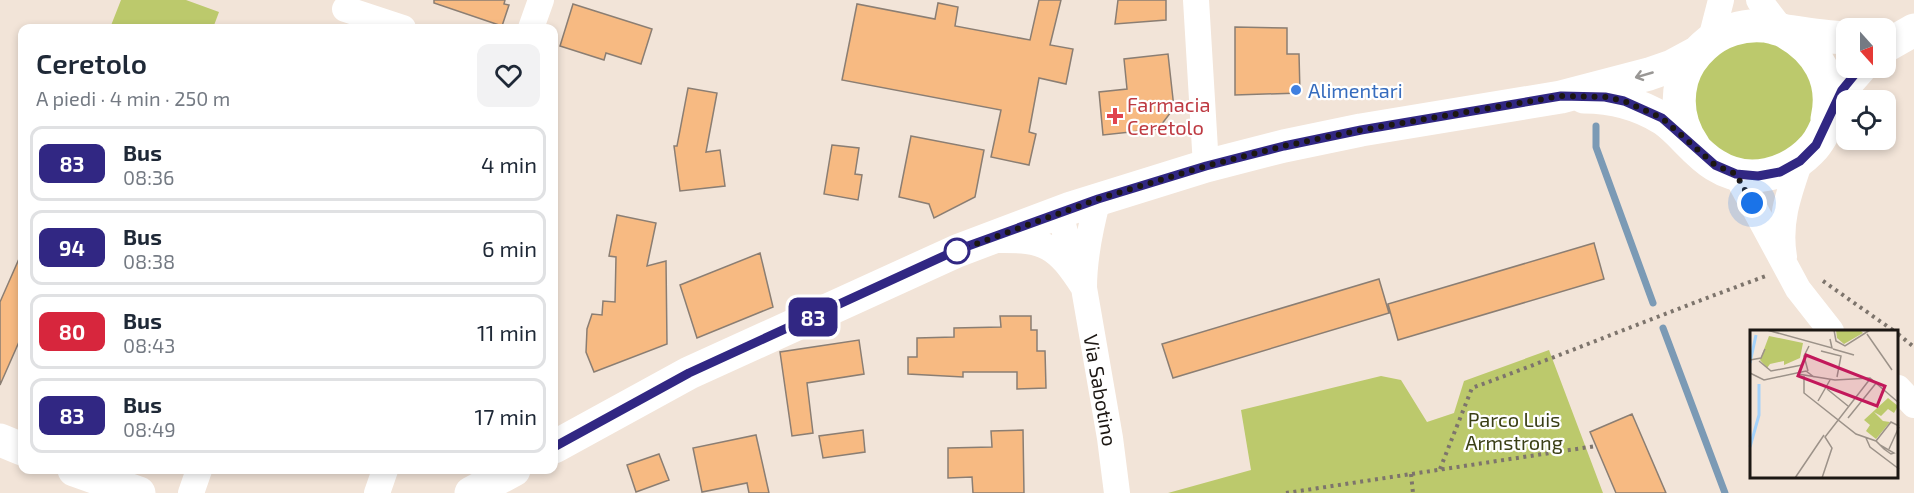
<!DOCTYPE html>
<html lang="it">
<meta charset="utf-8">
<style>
:root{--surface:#fff;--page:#f2f2f3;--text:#1f2937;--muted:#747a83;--line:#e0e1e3}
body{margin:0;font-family:"Exo 2",sans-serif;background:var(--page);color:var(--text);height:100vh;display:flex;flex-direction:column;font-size:22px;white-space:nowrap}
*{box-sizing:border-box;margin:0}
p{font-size:20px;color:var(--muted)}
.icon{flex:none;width:33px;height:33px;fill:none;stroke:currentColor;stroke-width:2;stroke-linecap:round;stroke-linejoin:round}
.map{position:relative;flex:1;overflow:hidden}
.drawer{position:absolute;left:18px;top:24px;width:540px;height:450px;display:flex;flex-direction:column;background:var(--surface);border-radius:12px;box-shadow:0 3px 9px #0003}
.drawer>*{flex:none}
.badge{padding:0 12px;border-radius:9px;font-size:21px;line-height:39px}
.needle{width:39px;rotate:159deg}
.tools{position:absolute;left:1836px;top:18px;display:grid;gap:12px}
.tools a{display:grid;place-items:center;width:60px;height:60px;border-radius:12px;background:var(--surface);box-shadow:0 3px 9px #0003;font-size:30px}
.you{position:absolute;width:30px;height:30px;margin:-15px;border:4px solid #fff;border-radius:50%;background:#1a73e8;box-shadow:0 0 0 9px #1a73e833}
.map>.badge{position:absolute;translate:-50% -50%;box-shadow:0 0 0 3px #fff}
.round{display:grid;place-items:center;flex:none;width:63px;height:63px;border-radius:12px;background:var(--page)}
.summary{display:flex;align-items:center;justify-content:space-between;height:102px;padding:0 18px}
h1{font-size:28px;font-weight:600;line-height:45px}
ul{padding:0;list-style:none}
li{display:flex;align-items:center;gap:18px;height:75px;margin:0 12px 9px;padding:0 6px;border:3px solid var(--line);border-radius:12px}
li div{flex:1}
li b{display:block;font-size:22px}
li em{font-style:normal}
li .badge{min-width:66px;font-weight:700;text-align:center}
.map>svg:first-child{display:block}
.green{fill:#bcc96c}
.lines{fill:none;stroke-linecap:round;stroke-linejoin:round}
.stream{stroke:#7b9ab5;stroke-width:7}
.building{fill:#f7ba82;stroke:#8b7e73;stroke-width:1.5}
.path{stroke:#7d746c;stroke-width:4;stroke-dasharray:3 4.5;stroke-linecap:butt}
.minor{stroke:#fff;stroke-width:26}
.major{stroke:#fff;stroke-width:33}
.oneway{stroke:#999795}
.line-casing{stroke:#fff;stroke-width:14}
.line{stroke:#312783;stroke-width:9}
.walk{stroke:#1c1713;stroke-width:6;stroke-dasharray:0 10.8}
.shop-dot{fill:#3f7fe0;stroke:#fff;stroke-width:2}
.health-dot{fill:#e0444e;stroke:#fff;stroke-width:2}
.stop-dot{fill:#fff;stroke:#312783;stroke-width:3}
.labels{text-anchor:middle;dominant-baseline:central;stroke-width:4.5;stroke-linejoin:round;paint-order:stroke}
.shop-label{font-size:20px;fill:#366cbe;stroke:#fff;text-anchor:start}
.health-label{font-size:20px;fill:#be3a42;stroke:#fff;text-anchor:start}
.street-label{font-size:20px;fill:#1c1713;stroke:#fff}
.park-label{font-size:20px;fill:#3a3f15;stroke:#fff}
.inset-river{fill:none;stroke:#a4d2fb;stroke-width:3}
.inset-road{fill:none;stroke:#9c9289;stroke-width:1.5}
.view{fill:#c2185b;fill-opacity:0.15;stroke:#c2185b;stroke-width:3}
.inset-edge{fill:none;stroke:#1c1713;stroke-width:3}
</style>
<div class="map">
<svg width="1914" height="493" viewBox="0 0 1914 493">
<rect width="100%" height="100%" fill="#f2e4d8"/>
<path class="green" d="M 121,0 L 186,0 L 219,12 L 213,28 L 110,28 Z
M 1753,35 L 1794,49 L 1817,86 L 1812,130 L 1783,158 L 1743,165 L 1706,146 L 1689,88 L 1711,50 Z
M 1549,350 L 1603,493 L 1168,493 L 1251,470 L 1241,410 L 1381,376 L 1401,380 L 1427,422 L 1454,413 L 1464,381 Z"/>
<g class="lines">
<path class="stream" d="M 1596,126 L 1596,147 L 1653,303
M 1663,328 L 1725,493"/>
</g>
<path class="building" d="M 434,0 L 505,0 L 504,4 L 509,5 L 502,26 L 434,3 Z
M 1039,0 L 1061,0 L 1050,45 L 1073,49 L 1066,84 L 1039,78 L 1029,132 L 1036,134 L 1029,165 L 991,157 L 1001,110 L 842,80 L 857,4 L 935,19 L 938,3 L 958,7 L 955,26 L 1030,40 Z
M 1118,0 L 1166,0 L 1166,20 L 1115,24 Z
M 573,4 L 652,29 L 641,64 L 606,53 L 604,60 L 560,46 Z
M 1235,27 L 1287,28 L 1287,54 L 1299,54 L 1300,93 L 1235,95 Z
M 1168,54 L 1174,108 L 1158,129 L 1103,135 L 1099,92 L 1127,89 L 1124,59 Z
M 688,88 L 717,93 L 706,152 L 720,150 L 725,186 L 680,191 L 674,146 L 677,146 Z
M 911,136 L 984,150 L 975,197 L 934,218 L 929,204 L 899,197 Z
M 832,145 L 859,148 L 855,174 L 862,175 L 858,200 L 824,194 Z
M 617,215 L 656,223 L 647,266 L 666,261 L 667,344 L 594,372 L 586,352 L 587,329 L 592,314 L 602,315 L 603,301 L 615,302 L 616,257 L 609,256 Z
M 1594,243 L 1604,279 L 1398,340 L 1388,304 Z
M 22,252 L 22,335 L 0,385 L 0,302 Z
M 760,253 L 773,307 L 697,338 L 680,285 Z
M 1379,279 L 1389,313 L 1173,378 L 1162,344 Z
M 1000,316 L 1031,316 L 1031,330 L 1037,330 L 1037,351 L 1045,351 L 1046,388 L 1017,389 L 1017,372 L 963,372 L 963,377 L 908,374 L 908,357 L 917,357 L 917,338 L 954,337 L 954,328 L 1001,327 Z
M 859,340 L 864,374 L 807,383 L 813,433 L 792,436 L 780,352 Z
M 1632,414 L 1666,493 L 1616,493 L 1590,432 Z
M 863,430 L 865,452 L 823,458 L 819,436 Z
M 1023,430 L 1024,493 L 973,493 L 972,477 L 948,478 L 948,448 L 992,447 L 991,431 Z
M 756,435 L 769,493 L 749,493 L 747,483 L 702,492 L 693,448 Z
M 659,454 L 669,480 L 636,492 L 627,465 Z"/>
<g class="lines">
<path class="path" d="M 1823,281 L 1894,331
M 1898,334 L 1914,347
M 1440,469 L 1472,388 C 1570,352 1667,312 1766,276
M 1411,474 L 1413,493
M 1286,493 L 1596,446"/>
<path class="minor" d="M 1196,0 L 1206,166
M 1759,0 L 1782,30
M 345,9 L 403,28
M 531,28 L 541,0
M 1711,39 L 1721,0
M 1736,174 L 1798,289 L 1831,331
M 1060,212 L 1074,270
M 996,240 C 1046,239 1057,246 1084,288 C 1084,258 1090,229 1098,199
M 1784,257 C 1778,222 1789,193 1800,161
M 1084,288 L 1110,438 L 1117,493
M 1898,388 L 1914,405
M 191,493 L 199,470
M 377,493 L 385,470"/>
<path class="major" d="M 1783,31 C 1817,49 1836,80 1827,119
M 1886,46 L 1914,30
M 1584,97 C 1612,97 1639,104 1663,119 C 1682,132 1695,153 1715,165 C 1748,186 1789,175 1814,147 C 1828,131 1831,107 1843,89 C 1847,82 1854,75 1860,68
M 1694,146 C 1680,126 1676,103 1682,80 C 1686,66 1694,55 1704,46 C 1720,31 1743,24 1764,26 C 1772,27 1779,30 1787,31 C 1807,34 1826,37 1846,38
M 0,440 L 22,449
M 554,447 L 689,373 L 957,251 L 1071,208 L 1206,166 L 1284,146 L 1361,130 L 1561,97 L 1649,74 L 1672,66 L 1698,52
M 74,470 L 139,493
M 471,493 L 514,470"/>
</g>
<defs><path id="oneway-shaft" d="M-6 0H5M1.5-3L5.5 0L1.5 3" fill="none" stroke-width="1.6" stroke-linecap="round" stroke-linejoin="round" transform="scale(1.5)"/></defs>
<use class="oneway" href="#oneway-shaft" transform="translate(1644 75) rotate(164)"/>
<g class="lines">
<g class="line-casing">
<path id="line" d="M 554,447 L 689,373 L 957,250 L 1098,199 L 1206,166 L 1284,146 L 1361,130 L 1561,96 L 1605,97 L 1624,101 L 1662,118 L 1715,165 L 1736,174 L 1758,176 L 1780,172 L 1800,161 L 1816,145 L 1842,90 L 1860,68"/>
</g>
<use href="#line" class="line"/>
<path class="walk" d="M 957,251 L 1098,199 L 1206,166 L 1284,146 L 1361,130 L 1561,96 L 1605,97 L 1624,101 L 1662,118 L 1715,165 L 1736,174 L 1752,203"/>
</g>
<circle class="shop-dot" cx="1296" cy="90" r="6"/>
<path class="health-dot" d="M1112 107h6v6h6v6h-6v6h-6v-6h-6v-6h6z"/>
<circle class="stop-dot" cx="957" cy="251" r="12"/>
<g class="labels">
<g class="shop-label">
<text x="1308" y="90">Alimentari</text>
</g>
<g class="health-label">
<text x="1127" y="104">Farmacia<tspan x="1127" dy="23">Ceretolo</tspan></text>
</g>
<g class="street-label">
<text transform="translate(1101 390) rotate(80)">Via Sabotino</text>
</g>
<g class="park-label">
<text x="1514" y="419">Parco Luis<tspan x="1514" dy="23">Armstrong</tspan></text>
</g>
</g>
<g transform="translate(1750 330)">
<rect width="148" height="148" fill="#f2e4d8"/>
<path d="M 86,0 L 110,0 L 113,3 L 94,14 L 87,8 ZM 19,6 L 53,13 L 50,28 L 34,35 L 34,31 L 20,34 L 17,38 L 10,30 ZM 138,68 L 148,76 L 144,83 L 138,79 L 131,86 L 124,82 L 133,91 L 140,92 L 126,109 L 116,101 L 120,95 L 114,90 Z" fill="#bcc96c"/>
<path class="inset-river" d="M 0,33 L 6,5M 0,117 L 9,85 L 9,54"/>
<path class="inset-road" d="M 17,0 L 82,18 L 80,9M 84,0 L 86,11 L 95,16 L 120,0M 117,4 L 142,40M 83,19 L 104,25M 71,21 L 91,26 L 87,47M 0,30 L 11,28 L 15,19M 9,31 L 21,41 L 52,35M 58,41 L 54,26 L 59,16M 0,43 L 14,50 L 56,41 L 64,47M 48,44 L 85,50 L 120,48 L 149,73M 54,46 L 54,63 L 106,104 L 126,111 L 134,119 L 141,124 L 144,123 L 130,115M 77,59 L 98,76M 68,71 L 80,50M 98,88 L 127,52M 116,108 L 120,117 L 149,139M 126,111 L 141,92 L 149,96M 139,119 L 149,97M 45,148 L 74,105M 72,148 L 82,118 L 75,107 L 120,49"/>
<path class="view" d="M 56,25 L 135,56 L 127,76 L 48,46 Z"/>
<rect width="148" height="148" class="inset-edge"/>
</g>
</svg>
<div class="tools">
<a><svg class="needle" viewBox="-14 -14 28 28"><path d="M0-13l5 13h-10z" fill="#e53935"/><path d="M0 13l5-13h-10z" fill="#747a83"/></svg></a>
<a><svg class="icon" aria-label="locate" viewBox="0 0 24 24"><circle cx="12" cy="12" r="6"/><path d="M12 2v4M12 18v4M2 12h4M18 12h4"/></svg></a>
</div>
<div class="you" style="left:1752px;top:203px"></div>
<b class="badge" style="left:813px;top:317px;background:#312783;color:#fff">83</b>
<section class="drawer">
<div class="summary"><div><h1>Ceretolo</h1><p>A piedi · 4 min · 250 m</p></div><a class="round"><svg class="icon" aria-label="heart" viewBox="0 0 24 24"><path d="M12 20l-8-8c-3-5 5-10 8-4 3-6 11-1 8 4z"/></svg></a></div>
<ul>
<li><span class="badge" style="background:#312783;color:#fff">83</span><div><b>Bus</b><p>08:36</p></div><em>4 min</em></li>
<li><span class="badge" style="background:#312783;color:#fff">94</span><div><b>Bus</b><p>08:38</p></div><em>6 min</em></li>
<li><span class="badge" style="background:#d7263d;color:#fff">80</span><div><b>Bus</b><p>08:43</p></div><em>11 min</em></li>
<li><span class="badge" style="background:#312783;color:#fff">83</span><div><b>Bus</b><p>08:49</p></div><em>17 min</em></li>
</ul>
</section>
</div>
